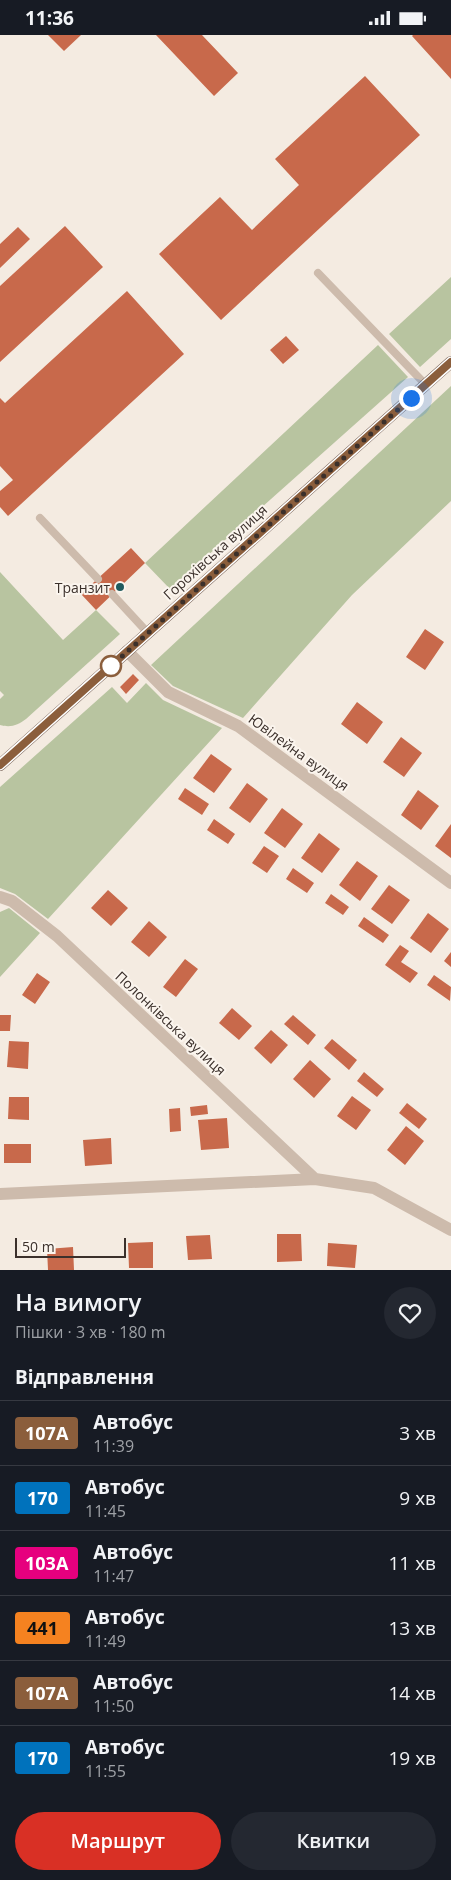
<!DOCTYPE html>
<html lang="uk">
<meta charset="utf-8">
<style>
:root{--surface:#171b24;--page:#242831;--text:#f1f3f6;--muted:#9ea1a6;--line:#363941;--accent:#d93025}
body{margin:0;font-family:"Open Sans",sans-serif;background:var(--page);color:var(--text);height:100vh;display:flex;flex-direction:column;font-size:19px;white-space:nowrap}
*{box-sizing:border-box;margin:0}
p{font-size:16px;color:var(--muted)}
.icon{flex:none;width:28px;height:28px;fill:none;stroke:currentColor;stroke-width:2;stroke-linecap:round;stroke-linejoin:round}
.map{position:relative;height:1235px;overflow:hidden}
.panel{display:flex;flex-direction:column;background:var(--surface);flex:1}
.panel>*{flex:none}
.badge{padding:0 10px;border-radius:4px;font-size:18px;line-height:32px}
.scale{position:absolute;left:15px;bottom:12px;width:111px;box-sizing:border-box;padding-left:5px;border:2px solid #3b302b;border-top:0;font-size:14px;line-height:18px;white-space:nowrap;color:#3b302b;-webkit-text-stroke:4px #fbf5ee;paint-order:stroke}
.you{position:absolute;width:25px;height:25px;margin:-12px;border:4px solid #fff;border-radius:50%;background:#1a73e8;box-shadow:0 0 0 8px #1a73e833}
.map>.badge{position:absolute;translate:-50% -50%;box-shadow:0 0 0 2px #fff}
h2{padding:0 15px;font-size:19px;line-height:45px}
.round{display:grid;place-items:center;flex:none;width:52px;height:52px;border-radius:26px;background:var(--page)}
.head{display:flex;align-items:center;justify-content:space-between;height:85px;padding:0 15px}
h1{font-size:24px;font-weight:600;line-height:38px}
.action{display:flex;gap:10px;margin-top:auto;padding:10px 15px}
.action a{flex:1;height:58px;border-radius:30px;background:var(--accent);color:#fff;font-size:20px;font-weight:600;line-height:58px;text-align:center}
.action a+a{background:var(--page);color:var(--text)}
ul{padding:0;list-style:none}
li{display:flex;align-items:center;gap:15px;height:65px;padding:0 15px;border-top:1px solid var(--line)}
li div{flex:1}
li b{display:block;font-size:19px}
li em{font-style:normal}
li .badge{min-width:55px;font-weight:700;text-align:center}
.status{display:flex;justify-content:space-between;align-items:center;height:35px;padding:0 25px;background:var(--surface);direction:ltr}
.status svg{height:14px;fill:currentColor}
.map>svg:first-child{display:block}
.green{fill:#b8c4a0}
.building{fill:#c8694b}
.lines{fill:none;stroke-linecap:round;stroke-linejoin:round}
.service{stroke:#cdbbac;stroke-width:8}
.minor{stroke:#cdbbac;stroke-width:12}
.primary{stroke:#7d675c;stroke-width:12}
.line-casing{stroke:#fff;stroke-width:11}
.line{stroke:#8b5e3c;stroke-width:8}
.walk{stroke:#3b302b;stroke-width:5;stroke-dasharray:0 9}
.poi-dot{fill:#1f5a5e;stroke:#fbf5ee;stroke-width:2}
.stop-dot{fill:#fff;stroke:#8b5e3c;stroke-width:2.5}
.labels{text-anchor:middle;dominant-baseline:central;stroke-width:4;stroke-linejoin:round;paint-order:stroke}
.street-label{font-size:14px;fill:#3b302b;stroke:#fbf5ee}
.poi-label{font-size:14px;fill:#3b302b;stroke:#fbf5ee;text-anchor:end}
</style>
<div class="status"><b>11:36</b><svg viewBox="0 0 49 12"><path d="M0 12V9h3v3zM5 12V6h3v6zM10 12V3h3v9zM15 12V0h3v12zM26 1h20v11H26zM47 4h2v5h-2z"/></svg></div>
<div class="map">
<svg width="451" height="1235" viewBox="0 0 451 1235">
<rect width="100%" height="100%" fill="#f4ebe1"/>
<path class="green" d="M 451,242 L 451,304 L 420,332 L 389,299 Z
M 378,310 L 408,342 L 170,554 L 145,528 Z
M 451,351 L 451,466 L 352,560 L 243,683 L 173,651 L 151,630 Z
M 0,537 L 63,605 L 96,575 L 120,599 L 26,684 C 18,690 11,693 0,690 L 0,664 L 4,660 L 0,656 Z
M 146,648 L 163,665 L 222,693 L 48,884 L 15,859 L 0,853 L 0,752 L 112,652 L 127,668 Z
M 9,873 L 40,898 L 0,942 L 0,877 Z"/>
<path class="building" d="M 48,0 L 81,0 L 64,16 Z
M 156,0 L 202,0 L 238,38 L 214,61 Z
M 413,0 L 451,0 L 451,44 L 412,1 Z
M 365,41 L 420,100 L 221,285 L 159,219 L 220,162 L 252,195 L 299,150 L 275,124 Z
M 65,191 L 103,232 L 0,327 L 0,251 Z
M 18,192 L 30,204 L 0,233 L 0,209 Z
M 127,256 L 184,319 L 8,481 L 0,472 L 0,456 L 13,445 L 0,431 L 0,363 L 5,368 Z
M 286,301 L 299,315 L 283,329 L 270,315 Z
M 131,513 L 145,528 L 96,575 L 81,559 Z
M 425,594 L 444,607 L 425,635 L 406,622 Z
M 133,639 L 139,645 L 126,659 L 120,652 Z
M 357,667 L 383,687 L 367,709 L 341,689 Z
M 401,702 L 422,718 L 404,742 L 383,727 Z
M 211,719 L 232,734 L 214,758 L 193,743 Z
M 247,748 L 268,764 L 250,788 L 229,773 Z
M 185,753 L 209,769 L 202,780 L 178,764 Z
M 418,755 L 439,771 L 421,795 L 401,780 Z
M 282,773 L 303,789 L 285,813 L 264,798 Z
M 214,784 L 235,799 L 228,809 L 207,795 Z
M 451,789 L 451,823 L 435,811 Z
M 319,798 L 340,814 L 322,838 L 301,823 Z
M 264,811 L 279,821 L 267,838 L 252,828 Z
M 357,826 L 378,841 L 360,866 L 339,850 Z
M 293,833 L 314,848 L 307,858 L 286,844 Z
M 389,850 L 410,865 L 392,889 L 371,874 Z
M 108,855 L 128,873 L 111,891 L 91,873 Z
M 331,859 L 349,872 L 343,880 L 325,868 Z
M 428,878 L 449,894 L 431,918 L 410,903 Z
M 364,882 L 389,900 L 383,908 L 358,891 Z
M 149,886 L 167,902 L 149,922 L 131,907 Z
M 400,910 L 409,916 L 401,927 L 418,938 L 410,948 L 385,930 Z
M 451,917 L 451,932 L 444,926 Z
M 185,924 L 198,934 L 176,962 L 163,952 Z
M 37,938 L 50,947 L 35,969 L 22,960 Z
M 434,940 L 451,952 L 450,966 L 427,950 Z
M 232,973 L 252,991 L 239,1005 L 219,988 Z
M 0,980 L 11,980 L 10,996 L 0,996 Z
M 293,980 L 316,1000 L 308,1010 L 284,989 Z
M 271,995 L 288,1010 L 271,1029 L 254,1013 Z
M 332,1004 L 357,1025 L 349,1035 L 324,1013 Z
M 9,1006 L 29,1007 L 28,1034 L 7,1032 Z
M 310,1025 L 331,1044 L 314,1063 L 293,1044 Z
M 364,1037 L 384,1054 L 377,1062 L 357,1046 Z
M 352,1061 L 371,1075 L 356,1095 L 337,1081 Z
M 9,1062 L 29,1062 L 29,1085 L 8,1084 Z
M 407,1068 L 427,1084 L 419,1094 L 399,1078 Z
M 207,1070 L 208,1079 L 191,1081 L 190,1072 Z
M 180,1073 L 181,1096 L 170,1097 L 169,1074 Z
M 227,1083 L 229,1113 L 201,1115 L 198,1085 Z
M 406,1091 L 424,1106 L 405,1130 L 387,1115 Z
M 111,1103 L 112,1129 L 85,1131 L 83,1105 Z
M 4,1109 L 31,1109 L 31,1128 L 4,1128 Z
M 277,1199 L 301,1199 L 302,1226 L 277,1227 Z
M 210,1200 L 212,1224 L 188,1225 L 186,1201 Z
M 153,1207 L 153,1233 L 129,1233 L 128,1208 Z
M 328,1208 L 357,1210 L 355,1233 L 327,1231 Z
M 73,1212 L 74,1235 L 48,1235 L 47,1214 Z"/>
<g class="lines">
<path class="service" d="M 318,238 L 426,350
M 40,483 L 98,544
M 112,559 L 148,598"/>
<path class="minor" d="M 127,616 L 168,657 L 238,691 L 451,848
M 0,862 L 12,866 L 57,901 L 315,1144
M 0,1159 L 315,1144 L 374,1153 L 451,1195"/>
<path class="primary" d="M 0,730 L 451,327"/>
</g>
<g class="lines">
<g class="line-casing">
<path id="line" d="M 0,730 L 451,327"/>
</g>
<use href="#line" class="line"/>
<path class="walk" d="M 111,631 L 110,632 L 411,363"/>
</g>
<circle class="poi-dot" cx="120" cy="552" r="5"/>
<circle class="stop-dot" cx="111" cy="631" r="10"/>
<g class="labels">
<g class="street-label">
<text transform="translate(215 517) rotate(-42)">Горохівська вулиця</text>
<text transform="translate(299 717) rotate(36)">Ювілейна вулиця</text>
<text transform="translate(171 988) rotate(43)">Полонківська вулиця</text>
</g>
<g class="poi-label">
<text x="110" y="552">Транзит</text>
</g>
</g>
</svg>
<div class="scale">50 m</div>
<div class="you" style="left:411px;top:363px"></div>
</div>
<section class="panel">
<div class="head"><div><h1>На вимогу</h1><p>Пішки · 3 хв · 180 m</p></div><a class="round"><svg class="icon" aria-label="heart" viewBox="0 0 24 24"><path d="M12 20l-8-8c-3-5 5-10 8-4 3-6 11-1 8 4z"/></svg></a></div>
<h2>Відправлення</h2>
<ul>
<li><span class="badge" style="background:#8b5e3c;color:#fff">107А</span><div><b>Автобус</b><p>11:39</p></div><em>3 хв</em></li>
<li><span class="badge" style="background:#0072bc;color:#fff">170</span><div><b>Автобус</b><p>11:45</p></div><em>9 хв</em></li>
<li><span class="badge" style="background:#e6007e;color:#fff">103А</span><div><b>Автобус</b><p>11:47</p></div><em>11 хв</em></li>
<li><span class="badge" style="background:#f58220;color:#111">441</span><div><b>Автобус</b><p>11:49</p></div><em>13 хв</em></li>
<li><span class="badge" style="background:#8b5e3c;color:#fff">107А</span><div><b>Автобус</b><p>11:50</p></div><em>14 хв</em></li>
<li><span class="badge" style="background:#0072bc;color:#fff">170</span><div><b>Автобус</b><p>11:55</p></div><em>19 хв</em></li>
</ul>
<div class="action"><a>Маршрут</a><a>Квитки</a></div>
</section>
